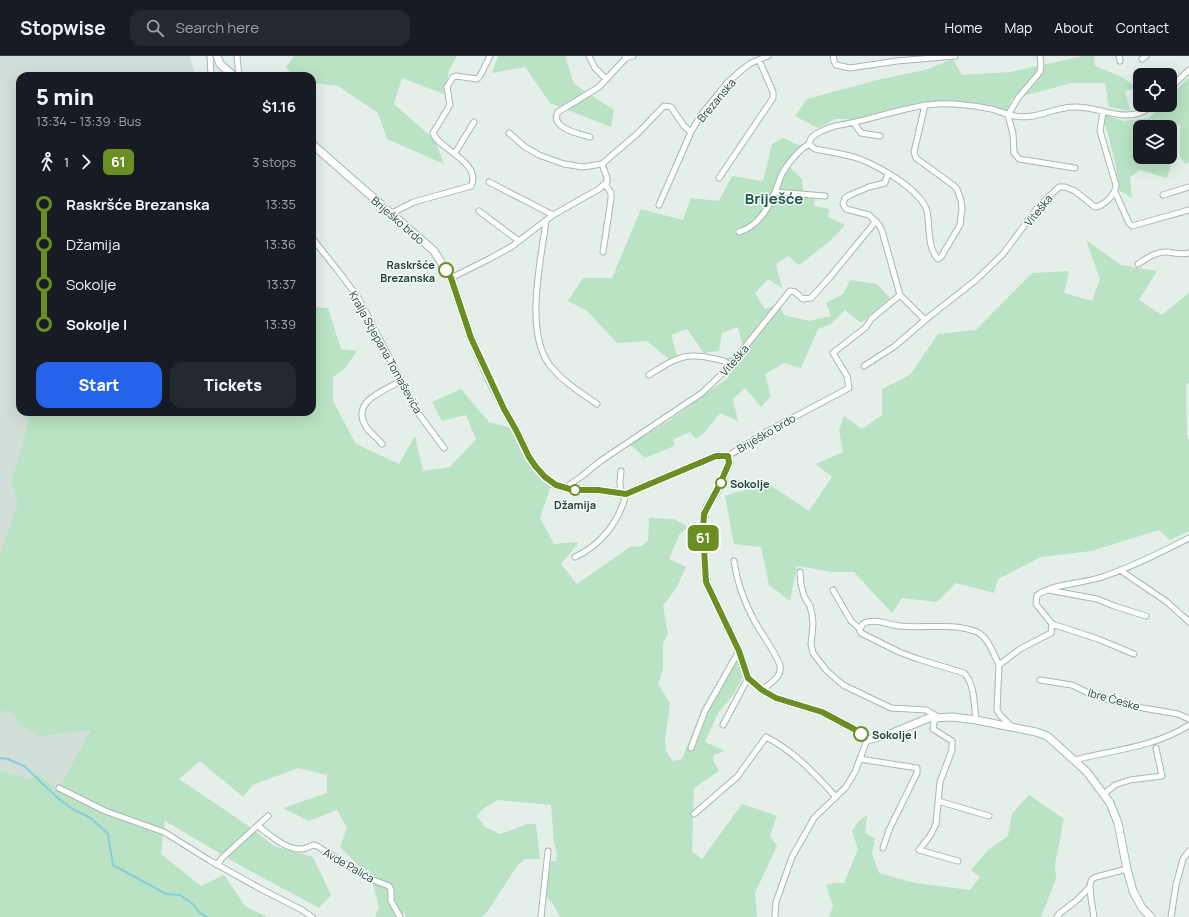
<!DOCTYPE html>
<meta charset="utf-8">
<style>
:root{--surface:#171b24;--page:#242831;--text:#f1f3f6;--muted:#9ea1a6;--line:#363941;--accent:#2563eb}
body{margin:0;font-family:Manrope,sans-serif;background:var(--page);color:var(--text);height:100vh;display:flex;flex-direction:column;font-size:15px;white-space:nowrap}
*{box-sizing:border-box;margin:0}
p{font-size:13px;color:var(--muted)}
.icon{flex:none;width:22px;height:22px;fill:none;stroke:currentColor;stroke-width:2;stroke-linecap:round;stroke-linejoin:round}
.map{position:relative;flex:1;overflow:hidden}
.side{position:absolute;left:16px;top:16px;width:300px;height:344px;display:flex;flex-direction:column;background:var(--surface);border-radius:12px;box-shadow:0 4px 16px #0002}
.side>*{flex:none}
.badge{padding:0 8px;border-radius:6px;font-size:14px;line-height:26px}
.buttons{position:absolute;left:1133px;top:12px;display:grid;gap:8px}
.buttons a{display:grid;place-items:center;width:44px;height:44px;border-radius:8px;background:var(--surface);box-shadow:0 4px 16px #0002;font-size:20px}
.map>.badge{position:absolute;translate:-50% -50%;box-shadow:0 0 0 2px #fff}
.legs{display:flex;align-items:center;gap:6px;height:44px;padding:0 20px;font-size:13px}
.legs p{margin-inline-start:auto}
.summary{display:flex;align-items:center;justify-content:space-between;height:68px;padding:0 20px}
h1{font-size:22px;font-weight:800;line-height:30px}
.cta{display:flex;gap:8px;margin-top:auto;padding:8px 20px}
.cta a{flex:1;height:46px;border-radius:12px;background:var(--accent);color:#fff;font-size:16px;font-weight:800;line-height:46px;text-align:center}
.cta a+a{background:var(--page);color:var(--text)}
ul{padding:0 20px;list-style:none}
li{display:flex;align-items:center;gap:14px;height:40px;font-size:15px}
li i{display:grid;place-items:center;width:6px;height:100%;margin:0 5px;background:currentColor}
li i::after{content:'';width:10px;height:10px;margin:-5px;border:3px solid;border-radius:50%;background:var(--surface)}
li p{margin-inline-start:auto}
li:first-child i{background:linear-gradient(#0000 50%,currentColor 0)}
li:last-child i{background:linear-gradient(currentColor 50%,#0000 0)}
header{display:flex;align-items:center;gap:24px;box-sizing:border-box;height:56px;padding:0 20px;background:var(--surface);border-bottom:1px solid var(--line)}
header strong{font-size:19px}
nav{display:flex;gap:22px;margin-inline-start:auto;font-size:14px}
.search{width:280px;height:36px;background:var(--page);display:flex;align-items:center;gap:10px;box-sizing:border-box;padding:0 14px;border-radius:12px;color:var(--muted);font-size:15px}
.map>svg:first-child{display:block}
.built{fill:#d2dfd9}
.green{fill:#bae2c4}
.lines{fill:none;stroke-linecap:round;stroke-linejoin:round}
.stream{stroke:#86cfda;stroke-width:2}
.street-casing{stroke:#a6b8b1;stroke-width:7}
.secondary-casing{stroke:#a1bcb2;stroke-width:9}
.street{stroke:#fff;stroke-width:5}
.secondary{stroke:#fff;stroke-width:7}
.line-1-casing{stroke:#fff;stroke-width:9}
.line-1{stroke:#6b8e23;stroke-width:6}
.stop-1-dot{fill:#fff;stroke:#6b8e23;stroke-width:2}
.labels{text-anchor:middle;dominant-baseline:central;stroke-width:3;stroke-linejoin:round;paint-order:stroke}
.street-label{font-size:11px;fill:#214339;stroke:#f5fbf8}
.stop-label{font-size:11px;font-weight:bold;fill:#214339;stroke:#f5fbf8;text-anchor:start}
.district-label{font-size:15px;font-weight:bold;fill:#1a5847;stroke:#f5fbf8}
</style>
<header>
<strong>Stopwise</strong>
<div class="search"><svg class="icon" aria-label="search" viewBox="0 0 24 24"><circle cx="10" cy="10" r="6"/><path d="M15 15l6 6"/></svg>Search here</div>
<nav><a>Home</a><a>Map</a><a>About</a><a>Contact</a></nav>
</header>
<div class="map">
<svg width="1189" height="861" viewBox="0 0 1189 861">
<rect width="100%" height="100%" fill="#e4efea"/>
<path class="built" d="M 0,0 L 190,0 L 195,20 L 20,20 L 20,356 L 54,356 L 0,507 Z
M 0,632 L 92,674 L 58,734 L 37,717 L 32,723 L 0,715 Z"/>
<path class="green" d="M 294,0 L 457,0 L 449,14 L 444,38 L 402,22 L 394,48 L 435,84 L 444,108 L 387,83 L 378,57 L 338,30 L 312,27 L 312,20 L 294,20 L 286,11 Z
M 498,0 L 565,0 L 574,28 L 614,54 L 611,71 L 550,47 L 525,11 L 492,17 Z
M 1083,0 L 1094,0 L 1095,10 L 1122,21 L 1137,32 L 1125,35 L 1130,55 L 1109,51 L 1105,27 L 1072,27 L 1011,43 L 1010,57 L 990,49 L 949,44 L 892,53 L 859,63 L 835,63 L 818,72 L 795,60 L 807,43 L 877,24 L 925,14 L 953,3 L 962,19 L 1010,16 Z
M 1189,21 L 1189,106 L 1185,108 L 1180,100 L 1180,69 L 1140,71 L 1140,101 L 1163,101 L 1171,110 L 1167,122 L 1140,114 L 1130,121 L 1132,142 L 1120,135 L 1114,101 L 1105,68 L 1105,59 L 1124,65 L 1149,62 L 1162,49 L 1170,49 L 1170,41 Z
M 783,82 L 801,90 L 789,110 L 802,123 L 803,136 L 815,141 L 814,150 L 829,153 L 828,161 L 845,169 L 830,185 L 799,209 L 788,200 L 776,208 L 782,232 L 768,223 L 755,237 L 765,253 L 779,248 L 784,259 L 809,265 L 831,260 L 826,247 L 843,238 L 850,224 L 877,228 L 890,242 L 861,267 L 845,254 L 831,268 L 818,273 L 801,312 L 784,307 L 765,318 L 771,340 L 761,351 L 745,332 L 733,343 L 738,365 L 720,357 L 704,377 L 696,383 L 690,376 L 674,383 L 674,390 L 645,402 L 625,384 L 643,381 L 673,362 L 729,321 L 727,302 L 741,299 L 743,291 L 738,271 L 722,277 L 719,295 L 704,297 L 687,273 L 671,279 L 677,299 L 669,303 L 647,285 L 617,287 L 587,255 L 568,245 L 583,222 L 612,222 L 641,153 L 683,164 L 691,142 L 719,145 L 732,120 L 763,125 L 772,88 Z
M 1086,184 L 1121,209 L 1157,215 L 1139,244 L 1162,259 L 1189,237 L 1189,327 L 1186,328 L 1187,382 L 1189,383 L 1189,475 L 1170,484 L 1159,474 L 1091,495 L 1041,501 L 998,523 L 994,537 L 956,527 L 937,546 L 902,542 L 892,557 L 854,516 L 832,516 L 797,510 L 790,545 L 769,529 L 761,491 L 734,488 L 725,440 L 767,427 L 809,455 L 832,421 L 816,408 L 843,396 L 839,374 L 844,360 L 862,373 L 882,359 L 882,333 L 910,319 L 938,278 L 976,274 L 1032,217 L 1069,215 L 1064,237 L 1092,245 L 1100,223 Z
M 312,251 L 328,252 L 341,293 L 357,295 L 345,312 L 333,321 L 333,345 L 356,388 L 399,408 L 415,380 L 423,415 L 450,411 L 476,383 L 466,359 L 442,365 L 432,346 L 461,333 L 489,366 L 516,373 L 528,402 L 551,429 L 540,462 L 554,488 L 579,486 L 561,508 L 577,528 L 630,491 L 642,490 L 648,484 L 649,462 L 674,463 L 688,471 L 679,479 L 669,503 L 686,511 L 677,531 L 663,550 L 668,578 L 663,587 L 663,613 L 658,628 L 670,647 L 665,684 L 666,696 L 673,705 L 682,703 L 703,650 L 737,597 L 744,618 L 734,638 L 718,657 L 705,686 L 725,695 L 714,699 L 713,704 L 719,715 L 694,732 L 692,795 L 702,803 L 742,748 L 777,760 L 770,779 L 777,790 L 755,837 L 757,861 L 560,861 L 553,848 L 545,839 L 551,805 L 556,805 L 557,797 L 554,787 L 551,749 L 498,744 L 484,752 L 477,760 L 485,771 L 500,778 L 528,768 L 536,768 L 540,803 L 525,803 L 517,810 L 487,856 L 482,861 L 405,861 L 405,856 L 401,861 L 375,861 L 379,851 L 371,822 L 340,791 L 347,772 L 337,754 L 309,765 L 283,752 L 327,737 L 327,719 L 298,712 L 253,729 L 243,741 L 200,705 L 179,723 L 247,769 L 274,790 L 313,801 L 331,839 L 319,852 L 243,811 L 165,765 L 161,798 L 201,830 L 224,819 L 245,850 L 267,861 L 0,861 L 0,715 L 32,723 L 37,717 L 58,734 L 91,674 L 40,680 L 19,668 L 15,658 L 4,654 L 0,659 L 0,497 L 18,448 L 11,426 L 25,382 L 28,361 L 30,356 L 312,356 Z
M 1029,739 L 1064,763 L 1055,808 L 1056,823 L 1041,861 L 829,861 L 833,850 L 826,829 L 834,827 L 844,827 L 858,793 L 852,775 L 859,765 L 867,759 L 865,777 L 875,782 L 872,798 L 879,817 L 915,827 L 970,834 L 980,821 L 971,814 L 988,794 L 1008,780 L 1012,758 Z"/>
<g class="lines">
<path class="stream" d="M 0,702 L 8,703 L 24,710 L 59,743 L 71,752 L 92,763 L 108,778 L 113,809 L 166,838 L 180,839 L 193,848 L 199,856 L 207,861"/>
<g class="street-casing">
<path id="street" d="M 210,0 L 211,20
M 237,0 L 239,20
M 589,0 L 595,12 L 606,23
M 833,0 L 834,5 L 836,9 L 850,12 L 897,5 L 955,0
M 1040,0 L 1041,9 L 1040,16 L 1018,42 L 1008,59 L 1013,78 L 1014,97 L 1019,103 L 1075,112
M 1119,0 L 1120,5
M 625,1 L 626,2 L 633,0
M 1142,3 L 1146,0
M 1170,32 L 1189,14
M 925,49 L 914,96 L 916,102 L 953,129 L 957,133 L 961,144 L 962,153 L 960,169 L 941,201 L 938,203 C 927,192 930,169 927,155 C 921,134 880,111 860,103 C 846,98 830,96 815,93 C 796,82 832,70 840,69 C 873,64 904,50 937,48 C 951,47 981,50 995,54 C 1001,56 1008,59 1015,60 C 1036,64 1055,51 1074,51 C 1102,50 1127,71 1153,49
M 854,67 L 861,77 L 880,80
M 509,77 L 525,91 L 539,99 L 564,108 L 583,111 L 602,108 L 638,77 L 664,50 L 671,51 L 684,70 L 691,76
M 590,81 C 580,78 549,72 558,56 L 599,31 L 626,2
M 455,97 L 474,66
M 888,117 L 885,127 L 869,131 L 850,139 L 845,142 L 843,148 L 846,153 L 869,159 L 879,169 L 882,175 L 900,239 L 925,264
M 719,122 L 773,42 L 773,36 L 759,4
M 489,126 L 553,159
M 775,136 L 825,140
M 1115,136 L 1129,167 L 1132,170 L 1189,154
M 1163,139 L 1189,131
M 659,149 L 691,76 L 701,59 L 728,26 L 743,13 L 751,7 L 768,0
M 479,155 L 519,185
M 392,157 L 414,146 L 471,130 C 483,107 437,92 433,77 L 450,49 L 447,31 L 453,21 L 456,20 L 477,23 L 480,20 L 490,0
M 546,165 C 541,205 523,279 552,312 C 565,327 581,337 597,348
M 739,176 C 758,170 768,154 775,136 C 778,130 779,123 783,116 C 790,104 798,95 810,87
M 312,182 L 339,216 L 359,243 L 418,357 L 444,392
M 603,196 L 611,143 L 611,137 L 605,128
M 1138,208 C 1146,203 1156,195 1167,196 C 1175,197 1181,199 1189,197
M 451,222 L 489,203 L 511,191 L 553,159 L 599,133 L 607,126 L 607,122 L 602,108
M 864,310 L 895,290 L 925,264 L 976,224 L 1003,198 L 1038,151 L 1059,131 L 1065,131 L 1075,135 L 1095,151 C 1104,150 1116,138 1116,129 L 1100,75 L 1103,56
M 649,319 C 662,311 677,300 692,300 C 703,299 714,303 724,305 L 727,307 L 727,314
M 382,388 C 378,382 371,378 367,372 C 349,346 383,335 401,325
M 728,400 L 766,376 L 849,332 L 847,320 L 833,297 L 866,271 L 871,263 L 900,239
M 621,415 L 620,426 L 621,438
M 565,432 L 582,420 L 599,406 L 702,337 L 728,312 L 790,235 L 795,236 L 803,243 L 811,242 L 830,221 L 876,165
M 575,501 C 601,489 619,466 626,438
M 734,505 C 737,527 744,546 755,566 C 763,580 774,594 780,609 C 782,622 771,626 762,634
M 1120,514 L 1167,546 L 1189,566
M 800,516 L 801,528 L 804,540 L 810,550 L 812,559 L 813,568 L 811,588 L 813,597 L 826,614 L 843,629 L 891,652 L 926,654 L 938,661 L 934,666 L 933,673 L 952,685 L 952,694 L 940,726 L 936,768 L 930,780 L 919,794 L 958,805
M 833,534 L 851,565 L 860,573
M 1048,534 L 1097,543 L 1114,550 L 1146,560
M 1052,568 L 1098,583 L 1134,598
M 1040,624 L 1072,629 L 1095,640 L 1126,649 L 1178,658 L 1189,663
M 976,664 C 974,649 975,628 964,617 L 918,603 L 899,596 L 861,577 L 860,575 C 861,570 862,567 867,566 C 879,563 888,569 900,570 C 925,573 952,566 977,576 C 988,581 994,599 999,609
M 723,669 L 748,622
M 1011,670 L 1001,660 L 997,654 L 999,609 L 1020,593 L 1051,577 L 1052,568 L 1036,548 L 1037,539 C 1056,527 1081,528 1102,521 C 1132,511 1160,497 1189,482
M 691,692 L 705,655 L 739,595
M 860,703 L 917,712 L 917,717 L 889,774 L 883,792
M 1074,704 C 1113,694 1155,691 1189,669
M 59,732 L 105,755 L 164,776 L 209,804 L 261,833 L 302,854 L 312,861
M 1104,738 L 1115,729 L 1130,724 L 1162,720 L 1156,692
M 938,745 L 989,760
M 694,758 L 737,721 L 766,681 C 794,695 815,718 836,741
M 258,770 C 270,779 286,794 302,793 C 306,793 310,790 313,789 L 317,790 L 368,822 L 389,830 L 391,834 L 391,845 L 400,861
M 217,809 L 222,802 L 268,760
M 541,861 L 548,795
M 775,861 L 776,846 L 792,801 L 814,762 L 846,731 L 855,716 L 867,684
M 1057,861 L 1059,858 L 1077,844 L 1090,831
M 1094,861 C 1093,853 1088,832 1091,825 C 1092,823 1093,822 1096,821 L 1127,813
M 1171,861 L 1176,829 L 1183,803 L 1189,795"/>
</g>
<g class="secondary-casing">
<path id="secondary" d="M 217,0 L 220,8 L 234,20
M 312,88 L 434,195 L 451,222 L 471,282 L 489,323 L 504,353 L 516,374 L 529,401 L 536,411 L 545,421 L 555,429 L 573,434 L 598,434 L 626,438 L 716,400 L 728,400 L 729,407 L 721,428 L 707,451 L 704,458 L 703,477 L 706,526 L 739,595 L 748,622 L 762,634 L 776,642 L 822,656 L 854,673 L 867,684 L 890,678 L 929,662 L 953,661 L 976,664 L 1036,676 L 1047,680 L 1054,686 L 1087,716 L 1110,747 L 1118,767 L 1127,813 L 1133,835 L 1142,852 L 1151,861"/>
</g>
<use href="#street" class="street"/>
<use href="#secondary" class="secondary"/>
</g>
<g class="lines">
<g class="line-1-casing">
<path id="line-1" d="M 446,214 L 451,222 L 471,282 L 504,353 L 516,374 L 529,401 L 536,411 L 545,421 L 556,429 L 573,434 L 598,434 L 626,438 L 716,400 L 728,400 L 729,407 L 720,428 L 704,458 L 703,476 L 706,526 L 739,595 L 748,622 L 762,634 L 776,642 L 822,656 L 854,673 L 861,678"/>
</g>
<use href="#line-1" class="line-1"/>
</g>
<g class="stop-1-dot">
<circle cx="446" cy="214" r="7"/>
<circle cx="721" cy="427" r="5"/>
<circle cx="575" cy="434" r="5"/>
<circle cx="861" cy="678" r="7"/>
</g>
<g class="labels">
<g class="street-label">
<text transform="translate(716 44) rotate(-50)">Brezanska</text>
<text transform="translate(1038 154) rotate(-51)">Viteška</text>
<text transform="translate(398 164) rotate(41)">Briješko brdo</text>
<text transform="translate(386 296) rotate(61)">Kralja Stjepana Tomaševića</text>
<text transform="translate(734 304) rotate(-49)">Viteška</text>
<text transform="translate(766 377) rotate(-30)">Briješko brdo</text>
<text transform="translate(1114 643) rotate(16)">Ibre Ćeske</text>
<text transform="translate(349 809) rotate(30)">Avde Palića</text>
</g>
<g class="stop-label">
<text x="435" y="208" text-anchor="end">Raskršće<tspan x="435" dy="13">Brezanska</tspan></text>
<text x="730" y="427">Sokolje</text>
<text x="575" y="448" text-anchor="middle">Džamija</text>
<text x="872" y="678">Sokolje I</text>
</g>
<g class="district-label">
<text x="774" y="142">Briješće</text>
</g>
</g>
</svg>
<div class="buttons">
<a><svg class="icon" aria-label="locate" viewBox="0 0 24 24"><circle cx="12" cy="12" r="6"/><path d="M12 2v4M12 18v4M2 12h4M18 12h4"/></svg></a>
<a><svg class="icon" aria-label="layers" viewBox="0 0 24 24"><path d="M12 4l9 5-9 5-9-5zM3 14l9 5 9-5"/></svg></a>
</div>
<b class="badge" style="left:703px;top:482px;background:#6b8e23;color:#fff">61</b>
<section class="side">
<div class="summary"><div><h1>5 min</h1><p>13:34 – 13:39 · Bus</p></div><b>$1.16</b></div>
<div class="legs"><svg class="icon" aria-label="walk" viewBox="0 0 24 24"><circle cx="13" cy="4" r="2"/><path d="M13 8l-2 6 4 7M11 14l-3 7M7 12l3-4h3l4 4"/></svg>1<svg class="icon" aria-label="forward" viewBox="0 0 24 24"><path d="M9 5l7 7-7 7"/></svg><b class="badge" style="background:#6b8e23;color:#fff">61</b><p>3 stops</p></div>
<ul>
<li><i style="color:#6b8e23"></i><b>Raskršće Brezanska</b><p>13:35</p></li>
<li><i style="color:#6b8e23"></i><span>Džamija</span><p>13:36</p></li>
<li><i style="color:#6b8e23"></i><span>Sokolje</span><p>13:37</p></li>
<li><i style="color:#6b8e23"></i><b>Sokolje I</b><p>13:39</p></li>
</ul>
<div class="cta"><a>Start</a><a>Tickets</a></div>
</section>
</div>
